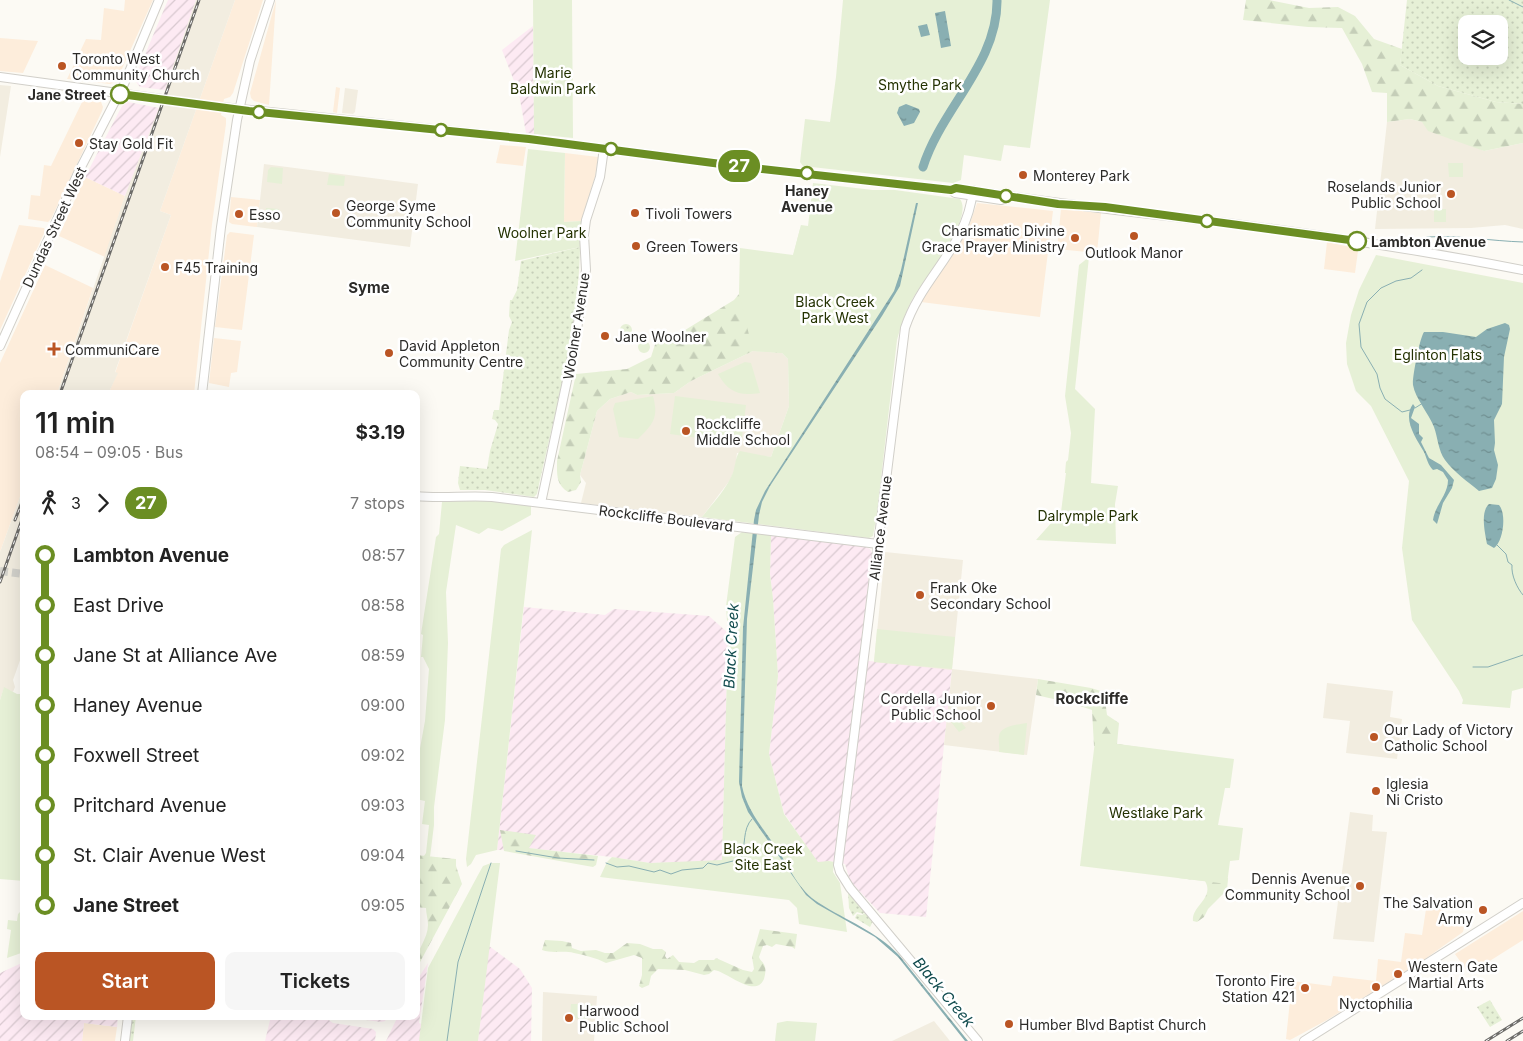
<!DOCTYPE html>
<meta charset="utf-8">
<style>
:root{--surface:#fff;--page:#f6f6f6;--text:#222;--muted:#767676;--accent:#ba5524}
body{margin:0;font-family:Inter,sans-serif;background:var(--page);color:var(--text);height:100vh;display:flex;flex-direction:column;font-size:19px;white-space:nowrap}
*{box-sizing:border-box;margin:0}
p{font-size:16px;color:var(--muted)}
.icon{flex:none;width:28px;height:28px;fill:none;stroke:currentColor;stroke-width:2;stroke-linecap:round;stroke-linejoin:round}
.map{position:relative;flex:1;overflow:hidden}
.details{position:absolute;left:20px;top:390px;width:400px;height:630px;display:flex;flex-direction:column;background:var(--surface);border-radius:10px;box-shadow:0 5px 20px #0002}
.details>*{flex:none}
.badge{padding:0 10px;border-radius:16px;font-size:18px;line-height:32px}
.tools{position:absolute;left:1458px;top:15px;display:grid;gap:10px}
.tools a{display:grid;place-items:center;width:50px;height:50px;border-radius:10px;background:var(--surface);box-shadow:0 5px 20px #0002;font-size:25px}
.map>.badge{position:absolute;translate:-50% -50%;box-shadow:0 0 0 2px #fff}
.legs{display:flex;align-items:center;gap:8px;height:55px;padding:0 15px;font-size:16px}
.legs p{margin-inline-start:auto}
.head{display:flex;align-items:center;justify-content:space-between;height:85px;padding:0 15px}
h1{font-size:28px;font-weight:600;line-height:38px}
.cta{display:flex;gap:10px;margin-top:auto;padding:10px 15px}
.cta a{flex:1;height:58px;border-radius:10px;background:var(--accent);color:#fff;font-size:20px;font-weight:600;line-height:58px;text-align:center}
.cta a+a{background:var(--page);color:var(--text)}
ul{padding:0 15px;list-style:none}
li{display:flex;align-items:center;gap:18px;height:50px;font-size:19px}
li i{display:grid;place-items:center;width:8px;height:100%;margin:0 6px;background:currentColor}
li i::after{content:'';width:12px;height:12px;margin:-6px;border:4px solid;border-radius:50%;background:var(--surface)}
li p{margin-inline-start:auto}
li:first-child i{background:linear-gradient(#0000 50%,currentColor 0)}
li:last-child i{background:linear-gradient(currentColor 50%,#0000 0)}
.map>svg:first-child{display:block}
.commercial{fill:#fdeddb}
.industrial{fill:url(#industrial-furrows)}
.built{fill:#f2ede0}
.grass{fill:url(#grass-dots);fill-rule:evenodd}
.forest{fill:url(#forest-firs)}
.green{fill:#e6f0d6}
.water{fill:url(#water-ripples)}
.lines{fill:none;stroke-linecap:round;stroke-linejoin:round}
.stream{stroke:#89afb2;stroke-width:1}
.river{stroke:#89afb2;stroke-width:9}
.secondary-tunnel{stroke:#d2d1cb;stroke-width:8;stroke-dasharray:8 4;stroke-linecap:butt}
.secondary-casing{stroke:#d1cfc9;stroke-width:10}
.secondary{stroke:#fff;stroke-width:8}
.rail-casing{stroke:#6d6c69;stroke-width:3}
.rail{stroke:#fff;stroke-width:1;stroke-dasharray:4;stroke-linecap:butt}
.line-1-casing{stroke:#fff;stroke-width:11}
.line-1{stroke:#6b8e23;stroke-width:8}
.poi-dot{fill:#ba5524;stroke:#fff;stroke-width:2}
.stop-1-dot{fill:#fff;stroke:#6b8e23;stroke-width:2.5}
.labels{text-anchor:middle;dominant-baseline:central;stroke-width:5;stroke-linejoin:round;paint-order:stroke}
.poi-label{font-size:14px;fill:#2c2b29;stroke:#fff;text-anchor:start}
.park-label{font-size:14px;fill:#243202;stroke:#fff}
.stop-label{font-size:14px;font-weight:bold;fill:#2c2b29;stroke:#fff;text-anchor:end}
.street-label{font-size:14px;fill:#2c2b29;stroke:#fff}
.neighbourhood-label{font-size:15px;font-weight:bold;fill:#2c2b29;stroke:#fff}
.water-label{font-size:15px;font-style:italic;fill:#124c4f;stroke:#fff}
</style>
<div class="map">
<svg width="1523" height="1041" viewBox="0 0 1523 1041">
<defs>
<pattern id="industrial-furrows" width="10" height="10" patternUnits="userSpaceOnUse" patternTransform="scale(1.25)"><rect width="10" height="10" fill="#fdeaf3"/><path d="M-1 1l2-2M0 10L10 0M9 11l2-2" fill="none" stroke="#d9c9d0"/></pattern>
<pattern id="grass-dots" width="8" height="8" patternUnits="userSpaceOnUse" patternTransform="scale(1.25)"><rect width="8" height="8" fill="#e6f0d6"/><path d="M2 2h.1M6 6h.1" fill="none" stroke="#c5ceb8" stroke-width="1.8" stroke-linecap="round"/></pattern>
<pattern id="forest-firs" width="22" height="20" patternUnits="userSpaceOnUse" patternTransform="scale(1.25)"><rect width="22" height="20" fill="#e6f0d6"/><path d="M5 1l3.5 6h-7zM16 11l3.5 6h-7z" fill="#c5ceb8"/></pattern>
<pattern id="water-ripples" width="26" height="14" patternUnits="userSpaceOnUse" patternTransform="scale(1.25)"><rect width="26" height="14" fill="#89afb2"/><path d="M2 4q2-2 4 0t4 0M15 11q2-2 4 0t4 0" fill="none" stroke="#708f91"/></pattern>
</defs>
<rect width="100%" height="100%" fill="#fcfaf4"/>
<path class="commercial" d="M 125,0 L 153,0 L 116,82 L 110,84 L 67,79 L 86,39 L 101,40 L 104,8 L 124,11 Z
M 235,0 L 263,0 L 233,93 L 230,97 L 224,99 L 221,115 L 226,118 L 226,124 L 212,224 L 194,394 L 108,394 L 117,374 L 115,373 L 171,215 L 160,211 Z
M 276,0 L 269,105 L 254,101 L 251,98 L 250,93 Z
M 0,38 L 38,41 L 23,73 L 0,71 Z
M 336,87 L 340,88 L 337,113 L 333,112 Z
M 85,96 L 98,99 L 101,102 L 103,107 L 102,111 L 51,219 L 48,222 L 28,219 L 31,195 L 40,196 L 44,165 L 51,166 Z
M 500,145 L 526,147 L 523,166 L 496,163 Z
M 565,153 L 598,157 L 595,177 L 581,221 L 564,222 Z
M 85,177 L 125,196 L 105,257 L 59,236 Z
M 231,197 L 260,200 L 257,227 L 232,224 L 229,222 Z
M 977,203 L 1053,211 L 1040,317 L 921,302 L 969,226 Z
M 1061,209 L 1101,213 L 1097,253 L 1057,249 Z
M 19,225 L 44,228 L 45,231 L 0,330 L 0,281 Z
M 230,232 L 254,235 L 242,330 L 215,327 L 227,235 Z
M 1327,242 L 1355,248 L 1358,251 L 1355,273 L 1324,269 Z
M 45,265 L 93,288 L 57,394 L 24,394 L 24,486 L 0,552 L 0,363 Z
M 214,338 L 241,341 L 237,372 L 231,373 L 229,387 L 209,383 Z
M 1427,903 L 1444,904 L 1443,915 L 1466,917 L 1463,932 L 1418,964 L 1327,1020 L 1290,1040 L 1286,1039 L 1292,981 L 1331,986 L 1333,976 L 1376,981 L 1378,959 L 1401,962 L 1405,933 L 1422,935 Z
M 1523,911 L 1523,940 L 1469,974 L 1455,954 Z
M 84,1023 L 117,1027 L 115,1041 L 82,1041 Z"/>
<path class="industrial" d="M 168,0 L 196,0 L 165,90 L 140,87 L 136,82 L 135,78 Z
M 533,26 L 534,134 L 526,133 L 519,94 L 502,50 Z
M 128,102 L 159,108 L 125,196 L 85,177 L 122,106 Z
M 771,535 L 866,547 L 870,549 L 872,553 L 859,660 L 952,669 L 926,917 L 880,913 L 850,881 L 845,864 L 829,861 L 818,863 L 784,813 L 769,754 L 778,676 L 773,599 L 770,574 Z
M 524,607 L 605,615 L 614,609 L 709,616 L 728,633 L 722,861 L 650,863 L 612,857 L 528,848 L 497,850 Z
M 489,946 L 520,969 L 532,988 L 531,1041 L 478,1041 Z
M 24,962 L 24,1016 L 118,1016 L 117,1027 L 84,1023 L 82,1041 L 0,1041 L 0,973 Z
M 428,963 L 419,1023 L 424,1025 L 422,1041 L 386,1041 L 398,1016 L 416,1016 L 416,982 Z
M 271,1016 L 323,1016 L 333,1023 L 373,1029 L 376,1032 L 375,1041 L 265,1041 Z
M 336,1016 L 388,1016 L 385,1021 L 381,1022 Z"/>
<path class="built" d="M 196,0 L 235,0 L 160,211 L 171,215 L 115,372 L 118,373 L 108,394 L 57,394 L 125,196 L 159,108 Z
M 0,85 L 11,86 L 0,157 Z
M 345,88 L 358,90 L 355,112 L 353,114 L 342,113 Z
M 1410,119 L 1422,122 L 1484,151 L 1523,143 L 1523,229 L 1505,225 L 1471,228 L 1375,229 L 1387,122 Z
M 264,164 L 418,184 L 410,247 L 257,227 Z
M 753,351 L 782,353 L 788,359 L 789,406 L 771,457 L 737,453 L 735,469 L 730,480 L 702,517 L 581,503 L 586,483 L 580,475 L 597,411 L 610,399 L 631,392 L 637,395 L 674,393 L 691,381 Z
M 24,486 L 24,649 L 13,680 L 15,687 L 13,692 L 4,688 L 0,700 L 0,552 Z
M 885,552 L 963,560 L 952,669 L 1038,679 L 1027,755 L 944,745 L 952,670 L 874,662 Z
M 1327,683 L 1393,691 L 1390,717 L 1402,719 L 1397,759 L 1346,753 L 1350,721 L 1323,718 Z
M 1350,812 L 1373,815 L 1372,831 L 1387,832 L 1374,942 L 1333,939 Z
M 543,992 L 597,996 L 594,1041 L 542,1041 Z
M 934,1021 L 950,1041 L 892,1041 Z"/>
<path class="grass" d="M 1407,0 L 1523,0 L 1523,104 L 1496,102 L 1438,86 L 1400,65 ZM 1466,24 L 1499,24 L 1499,56 L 1466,56 Z
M 580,247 C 579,328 554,415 537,494 L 534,497 L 485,490 L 460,490 L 458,483 L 460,466 L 487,469 L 490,451 L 498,424 L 495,420 L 492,419 L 494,410 L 499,410 L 509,330 L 512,322 L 509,316 L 510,300 L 512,300 L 517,290 L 521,261 Z
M620 330a6 6 0 1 1 12 0a6 6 0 1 1-12 0Z
M 848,892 L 865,911 L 863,914 L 857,912 L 853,916 L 849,908 Z
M 867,912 L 873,921 L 870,927 L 855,918 L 857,914 L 862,915 Z
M 1490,1000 L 1502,1020 L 1490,1027 L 1477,1007 Z
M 132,1016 L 136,1016 L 133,1041 L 129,1041 Z"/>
<path class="forest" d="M 1246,0 L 1269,0 L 1309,8 L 1338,7 L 1355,16 L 1374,39 L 1402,49 L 1400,65 L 1438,86 L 1496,102 L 1523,104 L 1523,143 L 1484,151 L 1428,131 L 1422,122 L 1410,119 L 1387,122 L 1387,93 L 1372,92 L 1362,64 L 1342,28 L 1308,27 L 1243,20 Z
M 801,225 L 782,353 L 753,351 L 691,381 L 674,393 L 637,395 L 631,392 L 610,399 L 597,411 L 580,475 L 581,482 L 576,490 L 568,492 C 556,484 557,475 557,461 L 576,374 L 627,369 L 651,357 L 659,332 L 677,335 L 734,300 L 739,294 L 754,290 L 790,268 Z
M 1038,679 L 1091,688 L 1104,692 L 1107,715 L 1119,723 L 1117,744 L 1153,749 L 1094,746 L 1092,710 L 1071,703 L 1036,695 Z
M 500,830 L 536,835 L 529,848 L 598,856 L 596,865 L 593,867 L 504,851 Z
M 416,855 L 456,859 L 456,866 L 462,884 L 419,964 L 416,964 C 416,950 428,939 428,925 C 428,919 426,913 426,908 L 416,907 Z
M 1179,876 L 1228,878 L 1227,890 L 1208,909 L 1204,917 L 1197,922 L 1193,921 C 1191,906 1215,898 1205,881 L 1178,878 Z
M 760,929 L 797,934 L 795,949 L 792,947 L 776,944 L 772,947 L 767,945 L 763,946 L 759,957 C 760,961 764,962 765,967 C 766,971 765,975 764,979 C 755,999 728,972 714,970 L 709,974 L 704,975 L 685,970 L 658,969 L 651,976 L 649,985 L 642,988 L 639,986 L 642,975 L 642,958 L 634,955 L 606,963 C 596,958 585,955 574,953 C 563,950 553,954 542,950 L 545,940 L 562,941 L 571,943 L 572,948 L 581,951 L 596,950 L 605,953 L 613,953 L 627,943 L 640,944 L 653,949 L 662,949 L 666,952 L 665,956 L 667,959 L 673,955 L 679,962 L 694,963 L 699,960 L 714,960 L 716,958 L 743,970 L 752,972 L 754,969 L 752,957 Z"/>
<path class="green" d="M 533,0 L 572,0 L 573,138 L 534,134 Z
M 843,0 L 1050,0 L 1030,148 L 1004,145 L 1001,161 L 964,155 L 961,180 L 953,183 L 803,166 L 800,162 L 805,119 L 830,122 L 836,77 Z
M 528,149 L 565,153 L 564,222 L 581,221 L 580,247 L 515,261 Z
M 1448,163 L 1463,163 L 1463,177 L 1449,177 Z
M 271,167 L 283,168 L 282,184 L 267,182 L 268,170 Z
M 329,174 L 345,176 L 344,186 L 327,185 Z
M 813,183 L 873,190 L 895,190 L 960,199 C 975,219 922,281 912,300 C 905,313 901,326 897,340 L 877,513 L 873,536 L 869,538 L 702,517 C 712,504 724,492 731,477 C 736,469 734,458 740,451 L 771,457 L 789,406 L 788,359 L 782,353 L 753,351 L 739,294 L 740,248 L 793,255 L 801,225 L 808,226 Z
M 266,208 L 279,209 L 278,221 L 266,220 L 265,218 Z
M 1434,209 L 1446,209 L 1446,222 L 1434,222 Z
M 1376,255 L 1523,283 L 1523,688 L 1512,691 L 1510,708 L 1462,704 L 1463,700 L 1459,691 L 1412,620 L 1402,548 L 1409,481 L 1371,406 L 1356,391 L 1347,364 L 1346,343 L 1351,315 L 1359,290 Z
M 1089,257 L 1075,389 L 1095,409 L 1091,483 L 1118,486 L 1115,504 L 1116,544 L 1036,540 L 1061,512 L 1066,473 L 1065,473 L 1066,462 L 1068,460 L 1071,433 L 1065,396 L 1079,265 Z
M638 347a6 6 0 1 1 12 0a6 6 0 1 1-12 0Z
M 745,362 L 751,363 L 760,393 C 739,396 729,393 718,374 Z
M 653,396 C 659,418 653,424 638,439 L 619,437 L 613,409 L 615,403 Z
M 675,396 L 746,405 L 741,444 L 670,434 Z
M 472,499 L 531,505 L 531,515 L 502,531 L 488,528 L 479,534 L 456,525 L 446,592 L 448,643 L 445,720 L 434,807 L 434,825 L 430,857 L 424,856 L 426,853 L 429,825 L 422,824 L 425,801 L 416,799 L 416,770 L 425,721 L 429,669 L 423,657 L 421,657 L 423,635 L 421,634 L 436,537 L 439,534 L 442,502 Z
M 532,530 L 497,850 L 476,855 L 471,864 L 467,867 L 466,859 L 501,549 L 504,545 Z
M 742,532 L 771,535 L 770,574 L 773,599 L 778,676 L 769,754 L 784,814 L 818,862 L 829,861 L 834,862 L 833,872 L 840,883 L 847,932 L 799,924 L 797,908 L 789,900 L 600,877 L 607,862 L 612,857 L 650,863 L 722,860 L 728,635 L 726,606 L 735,537 Z
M 877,629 L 955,637 L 952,669 L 874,662 Z
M 4,687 L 17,694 L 24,694 L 24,881 L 0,879 L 0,700 Z
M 957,717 L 966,728 L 959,732 L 951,722 Z
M 1027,723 L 1024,755 L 999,752 C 1000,747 998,741 999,736 C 1000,726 1020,724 1027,723 Z
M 1095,741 L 1234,759 L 1230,788 L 1225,788 L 1218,825 L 1243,828 L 1239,860 L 1230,861 L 1227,884 L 1080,866 Z
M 491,863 L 500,863 L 478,1041 L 419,1041 L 428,968 L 478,875 L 483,866 Z
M 24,892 L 24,952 L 7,958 L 11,930 L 7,929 L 8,920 L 17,921 L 18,914 L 21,911 Z
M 571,1004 L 592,1004 L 592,1017 C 584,1020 578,1020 570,1016 Z
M 787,1021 L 817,1023 L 815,1041 L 775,1041 L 777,1023 Z"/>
<path class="water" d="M 945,11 L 951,46 L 941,48 L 935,13 Z
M 927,24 L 930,35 L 921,37 L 918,26 Z
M 906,104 L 919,109 L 920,112 L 914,123 L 904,126 L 897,113 L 899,107 Z
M 916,203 L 918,203 L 900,286 L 882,316 L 770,486 L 762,502 L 759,515 L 747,619 L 742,786 C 747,811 764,829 777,849 C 790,868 799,891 819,903 C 847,921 876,931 899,955 L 968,1041 L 965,1041 L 898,957 L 875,937 L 817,904 L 806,895 L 748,812 L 742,797 L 739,782 L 743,628 L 754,520 L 756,510 L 765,491 L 894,291 L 901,270 Z
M 1505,323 L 1509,325 L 1510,329 L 1504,357 L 1502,404 L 1494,420 L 1495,443 L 1494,450 L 1498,465 L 1496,479 L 1492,488 L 1479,491 C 1468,482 1454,472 1445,460 C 1438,450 1438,438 1434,427 C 1429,414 1415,398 1413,385 C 1412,378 1420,337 1424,332 L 1443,332 L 1476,337 L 1487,329 Z
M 1413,404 L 1415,407 L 1411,418 L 1419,424 L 1419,434 L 1423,438 L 1421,442 L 1429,458 L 1441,465 L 1454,480 L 1452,488 L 1443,503 L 1437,524 L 1433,520 C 1435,505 1448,495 1448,480 L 1443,472 L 1437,469 L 1433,470 C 1428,465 1427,459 1424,452 C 1416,438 1402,419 1413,404 Z
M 1489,504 L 1499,505 C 1507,514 1503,542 1494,548 L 1487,544 C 1485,533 1480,512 1489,504 Z"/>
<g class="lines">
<path class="stream" d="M 1509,0 L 1523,7
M 1427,237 C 1459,235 1491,241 1523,242
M 1415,408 L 1423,403
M 1410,410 L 1402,412 L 1385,399 L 1380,388 L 1377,374 L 1361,347 L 1359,324 L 1367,302 L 1381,288 L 1396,281 L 1411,278 L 1422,270
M 1497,545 L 1506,554 L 1508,562 L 1512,565 C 1511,575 1517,588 1523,595
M 1473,667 L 1488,667 L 1523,655
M 516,851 L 558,858 L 594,860
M 606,863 L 617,867 L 629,866 L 654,872 L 660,870 L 671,874 L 682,870 L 703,868 L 708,863 L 717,865 L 741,859 C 746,846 742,829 752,819
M 447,1041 L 458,962 L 491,863"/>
<path class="river" d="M 923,167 C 941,109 998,63 997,0"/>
<path class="secondary-tunnel" d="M 162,99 L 222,107
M 0,571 L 24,574"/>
<g class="secondary-casing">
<path id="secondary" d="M 0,77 L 162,99
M 222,107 L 529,139 L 744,167 L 951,190 L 955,193 L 1001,200 L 1009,197
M 951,190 L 956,188 C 1051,204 1146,213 1242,225 C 1336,237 1430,252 1523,270
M 973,190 C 967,248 922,276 905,328 L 838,865 L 840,872 L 850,888 L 978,1041
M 0,346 L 78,173 L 124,84 L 159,0
M 202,394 L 221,227 L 237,120 L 250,61 L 270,0
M 416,496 C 442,499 467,495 492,497 L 878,544
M 541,503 L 575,343 L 586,270 L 584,235 L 586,220 L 600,177 L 604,148
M 125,1041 L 128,1016
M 1304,1041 L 1523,903"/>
</g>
<use href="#secondary" class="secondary"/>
<g class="rail-casing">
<path id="rail" d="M 60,394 L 199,0
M 15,520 L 24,497
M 0,582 L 24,514
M 1486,1041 L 1523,1018
M 1507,1041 L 1523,1031"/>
</g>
<use href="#rail" class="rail"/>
</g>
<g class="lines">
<g class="line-1-casing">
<path id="line-1" d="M 120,94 L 249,111 L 529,139 L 744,167 L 951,190 L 956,188 L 1058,204 L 1105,207 L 1357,241"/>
</g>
<use href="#line-1" class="line-1"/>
</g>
<g class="poi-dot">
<circle cx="62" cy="66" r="5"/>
<circle cx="79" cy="143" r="5"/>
<circle cx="1023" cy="175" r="5"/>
<circle cx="1451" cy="194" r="5"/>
<circle cx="336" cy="213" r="5"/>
<circle cx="635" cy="213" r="5"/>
<circle cx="239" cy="214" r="5"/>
<circle cx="1134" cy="236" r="5"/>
<circle cx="1075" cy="238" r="5"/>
<circle cx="636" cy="246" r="5"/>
<circle cx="165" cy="267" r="5"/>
<circle cx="605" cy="336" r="5"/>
<path d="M51.5 341.5h5v5h5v5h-5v5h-5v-5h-5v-5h5z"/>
<circle cx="389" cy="353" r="5"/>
<circle cx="686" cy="431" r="5"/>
<circle cx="920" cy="595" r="5"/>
<circle cx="991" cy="706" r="5"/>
<circle cx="1374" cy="737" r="5"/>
<circle cx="1376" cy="791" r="5"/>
<circle cx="1360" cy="886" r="5"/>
<circle cx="1483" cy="910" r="5"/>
<circle cx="1398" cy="974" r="5"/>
<circle cx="1376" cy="987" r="5"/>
<circle cx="1305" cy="988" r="5"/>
<circle cx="569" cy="1018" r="5"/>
<circle cx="1009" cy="1024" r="5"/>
</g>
<g class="stop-1-dot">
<circle cx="120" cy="94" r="9"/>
<circle cx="259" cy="112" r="6"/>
<circle cx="441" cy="130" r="6"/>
<circle cx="611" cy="149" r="6"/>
<circle cx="807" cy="173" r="6"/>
<circle cx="1006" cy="196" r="6"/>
<circle cx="1207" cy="221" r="6"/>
<circle cx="1357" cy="241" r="9"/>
</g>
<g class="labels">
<g class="poi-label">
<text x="72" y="58">Toronto West<tspan x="72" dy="16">Community Church</tspan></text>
<text x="89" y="143">Stay Gold Fit</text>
<text x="1033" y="175">Monterey Park</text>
<text x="1441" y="186" text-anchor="end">Roselands Junior<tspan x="1441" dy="16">Public School</tspan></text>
<text x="346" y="205">George Syme<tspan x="346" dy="16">Community School</tspan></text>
<text x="645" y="213">Tivoli Towers</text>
<text x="249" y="214">Esso</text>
<text x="1065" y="230" text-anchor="end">Charismatic Divine<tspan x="1065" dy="16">Grace Prayer Ministry</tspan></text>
<text x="646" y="246">Green Towers</text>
<text x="1134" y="252" text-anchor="middle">Outlook Manor</text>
<text x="175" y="267">F45 Training</text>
<text x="615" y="336">Jane Woolner</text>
<text x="399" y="345">David Appleton<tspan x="399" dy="16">Community Centre</tspan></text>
<text x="65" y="349">CommuniCare</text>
<text x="696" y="423">Rockcliffe<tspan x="696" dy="16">Middle School</tspan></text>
<text x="930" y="587">Frank Oke<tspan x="930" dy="16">Secondary School</tspan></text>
<text x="981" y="698" text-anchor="end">Cordella Junior<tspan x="981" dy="16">Public School</tspan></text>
<text x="1384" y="729">Our Lady of Victory<tspan x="1384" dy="16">Catholic School</tspan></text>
<text x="1386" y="783">Iglesia<tspan x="1386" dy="16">Ni Cristo</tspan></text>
<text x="1350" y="878" text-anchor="end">Dennis Avenue<tspan x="1350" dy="16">Community School</tspan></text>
<text x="1473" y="902" text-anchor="end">The Salvation<tspan x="1473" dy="16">Army</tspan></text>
<text x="1408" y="966">Western Gate<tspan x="1408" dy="16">Martial Arts</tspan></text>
<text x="1295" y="980" text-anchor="end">Toronto Fire<tspan x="1295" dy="16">Station 421</tspan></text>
<text x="1376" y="1003" text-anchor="middle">Nyctophilia</text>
<text x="579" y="1010">Harwood<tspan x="579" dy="16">Public School</tspan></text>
<text x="1019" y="1024">Humber Blvd Baptist Church</text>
</g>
<g class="park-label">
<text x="553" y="72">Marie<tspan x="553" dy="16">Baldwin Park</tspan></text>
<text x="920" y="84">Smythe Park</text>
<text x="542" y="232">Woolner Park</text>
<text x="835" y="301">Black Creek<tspan x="835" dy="16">Park West</tspan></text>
<text x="1438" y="354">Eglinton Flats</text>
<text x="1088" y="515">Dalrymple Park</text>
<text x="1156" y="812">Westlake Park</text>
<text x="763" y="848">Black Creek<tspan x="763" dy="16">Site East</tspan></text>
</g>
<g class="stop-label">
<text x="106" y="94">Jane Street</text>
<text x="807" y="190" text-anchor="middle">Haney<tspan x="807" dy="16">Avenue</tspan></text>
<text x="1371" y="241" text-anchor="start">Lambton Avenue</text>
</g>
<g class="street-label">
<text transform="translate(54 227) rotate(-65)">Dundas Street West</text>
<text transform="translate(576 326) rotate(-81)">Woolner Avenue</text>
<text transform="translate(666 518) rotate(7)">Rockcliffe Boulevard</text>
<text transform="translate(880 528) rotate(-83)">Alliance Avenue</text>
</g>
<g class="neighbourhood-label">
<text x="369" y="287">Syme</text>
<text x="1092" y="698">Rockcliffe</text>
</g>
<g class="water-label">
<text transform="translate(731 646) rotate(-87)">Black Creek</text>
<text transform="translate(944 992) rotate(50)">Black Creek</text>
</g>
</g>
</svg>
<div class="tools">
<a><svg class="icon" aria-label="layers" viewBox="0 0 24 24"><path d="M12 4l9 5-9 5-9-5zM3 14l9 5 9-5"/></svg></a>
</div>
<b class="badge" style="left:739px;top:166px;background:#6b8e23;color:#fff">27</b>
<section class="details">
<div class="head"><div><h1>11 min</h1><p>08:54 – 09:05 · Bus</p></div><b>$3.19</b></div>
<div class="legs"><svg class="icon" aria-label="walk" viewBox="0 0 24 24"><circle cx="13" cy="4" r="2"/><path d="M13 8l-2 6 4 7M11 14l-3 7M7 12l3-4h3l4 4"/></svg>3<svg class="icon" aria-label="forward" viewBox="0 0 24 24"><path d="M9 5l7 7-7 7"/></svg><b class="badge" style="background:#6b8e23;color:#fff">27</b><p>7 stops</p></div>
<ul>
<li><i style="color:#6b8e23"></i><b>Lambton Avenue</b><p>08:57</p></li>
<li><i style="color:#6b8e23"></i><span>East Drive</span><p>08:58</p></li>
<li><i style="color:#6b8e23"></i><span>Jane St at Alliance Ave</span><p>08:59</p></li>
<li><i style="color:#6b8e23"></i><span>Haney Avenue</span><p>09:00</p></li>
<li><i style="color:#6b8e23"></i><span>Foxwell Street</span><p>09:02</p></li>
<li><i style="color:#6b8e23"></i><span>Pritchard Avenue</span><p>09:03</p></li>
<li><i style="color:#6b8e23"></i><span>St. Clair Avenue West</span><p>09:04</p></li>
<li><i style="color:#6b8e23"></i><b>Jane Street</b><p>09:05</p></li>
</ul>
<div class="cta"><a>Start</a><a>Tickets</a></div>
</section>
</div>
